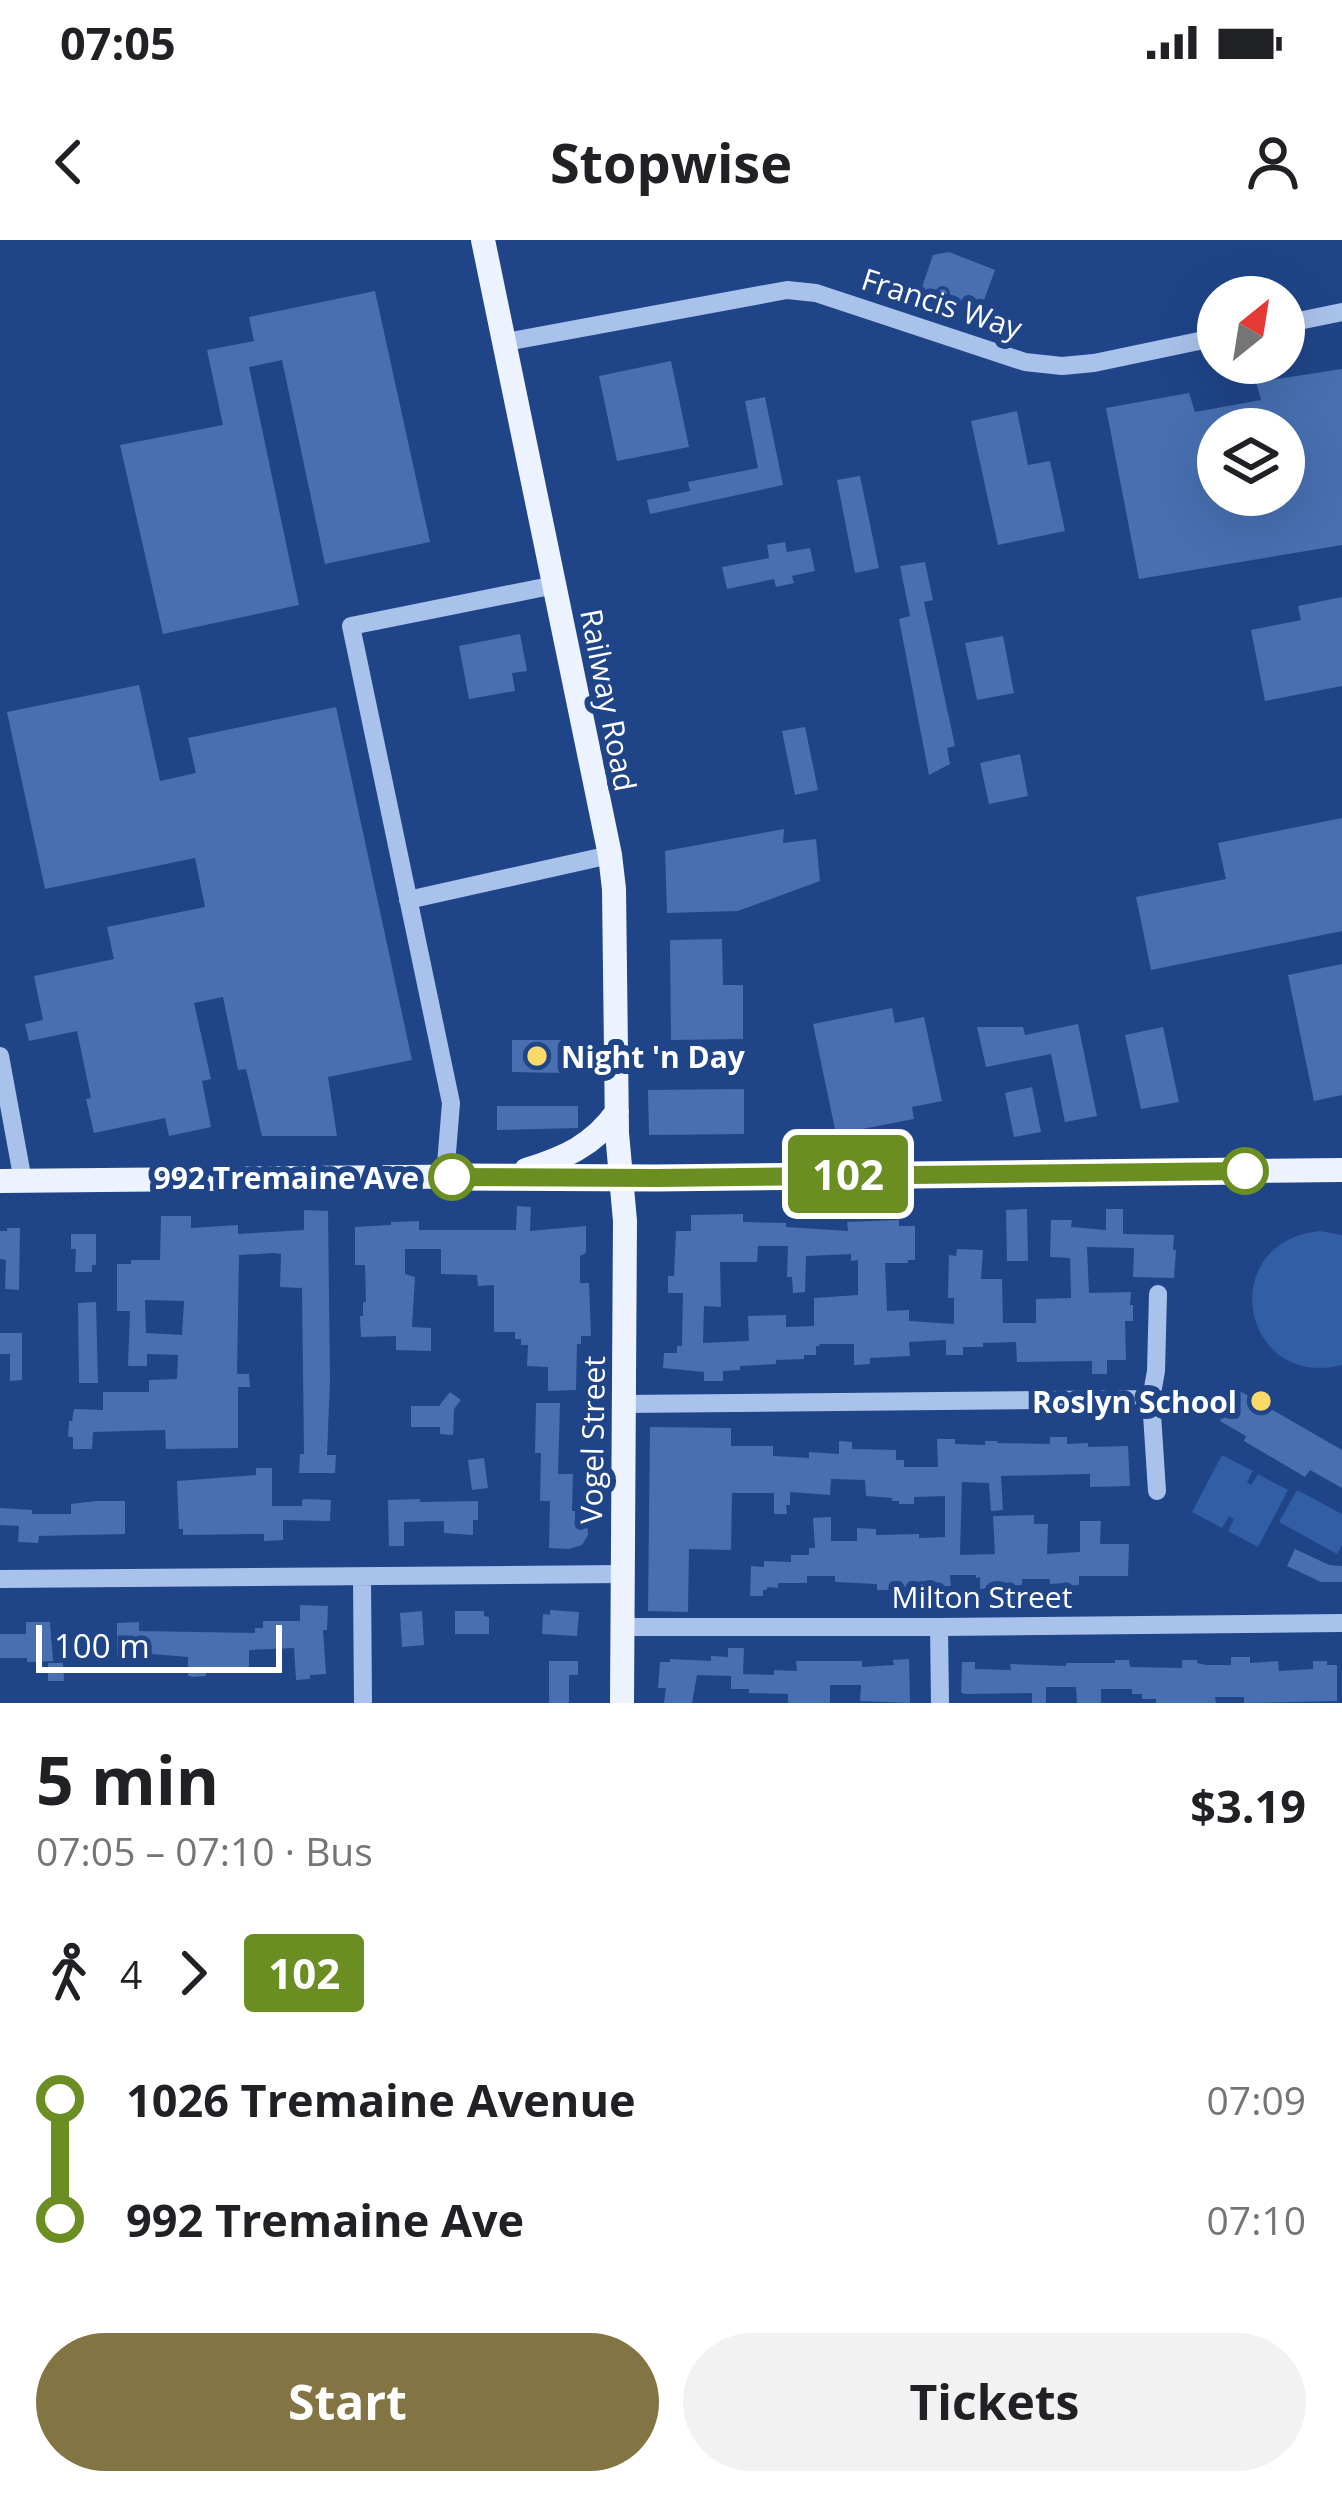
<!DOCTYPE html>
<meta charset="utf-8">
<style>
:root{--surface:#fff;--page:#f2f2f2;--text:#202124;--muted:#757577;--accent:#827443}
body{margin:0;font-family:"Open Sans",sans-serif;background:var(--page);color:var(--text);height:100vh;display:flex;flex-direction:column;font-size:45px;white-space:nowrap}
*{box-sizing:border-box;margin:0}
p{font-size:39px;color:var(--muted)}
.icon{flex:none;width:66px;height:66px;fill:none;stroke:currentColor;stroke-width:2;stroke-linecap:round;stroke-linejoin:round}
.map{position:relative;height:1463px;overflow:hidden}
.drawer{display:flex;flex-direction:column;background:var(--surface);flex:1}
.drawer>*{flex:none}
.badge{padding:0 24px;border-radius:9px;font-size:42px;line-height:78px}
.needle{width:78px;rotate:30deg}
.controls{position:absolute;left:1197px;top:36px;display:grid;gap:24px}
.controls a{display:grid;place-items:center;width:108px;height:108px;border-radius:50%;background:var(--surface);box-shadow:0 12px 48px #0002;font-size:60px}
.scale{position:absolute;left:36px;bottom:30px;width:246px;box-sizing:border-box;padding-left:12px;border:6px solid #fff;border-top:0;font-size:33px;line-height:42px;white-space:nowrap;color:#fff;-webkit-text-stroke:9px #1f4588;paint-order:stroke}
.map>.badge{position:absolute;translate:-50% -50%;box-shadow:0 0 0 6px #fff}
.legs{display:flex;align-items:center;gap:18px;height:132px;padding:0 36px;font-size:39px}
.legs p{margin-inline-start:auto}
.summary{display:flex;align-items:center;justify-content:space-between;height:204px;padding:0 36px}
h1{font-size:66px;font-weight:700;line-height:90px}
.action{display:flex;gap:24px;margin-top:auto;padding:24px 36px}
.action a{flex:1;height:138px;border-radius:72px;background:var(--accent);color:#fff;font-size:48px;font-weight:700;line-height:138px;text-align:center}
.action a+a{background:var(--page);color:var(--text)}
ul{padding:0 36px;list-style:none}
li{display:flex;align-items:center;gap:42px;height:120px;font-size:45px}
li i{display:grid;place-items:center;width:18px;height:100%;margin:0 15px;background:currentColor}
li i::after{content:'';width:30px;height:30px;margin:-15px;border:9px solid;border-radius:50%;background:var(--surface)}
li p{margin-inline-start:auto}
li:first-child i{background:linear-gradient(#0000 50%,currentColor 0)}
li:last-child i{background:linear-gradient(currentColor 50%,#0000 0)}
.status{display:flex;justify-content:space-between;align-items:center;height:84px;padding:0 60px;background:var(--surface);direction:ltr}
.status svg{height:33px;fill:currentColor}
header{display:flex;justify-content:space-between;align-items:center;height:156px;padding:0 36px;background:var(--surface);font-size:54px;font-weight:700}
.map>svg:first-child{display:block}
.green{fill:#325ea5}
.building{fill:#476fb1;fill-rule:evenodd}
.lines{fill:none;stroke-linecap:round;stroke-linejoin:round}
.minor{stroke:#a9c2eb;stroke-width:18}
.major{stroke:#edf3fe;stroke-width:24}
.line-1-casing{stroke:#fff;stroke-width:27}
.line-1{stroke:#6b8e23;stroke-width:18}
.poi-dot{fill:#f9da68;stroke:#1f4588;stroke-width:4.5}
.stop-1-dot{fill:#fff;stroke:#6b8e23;stroke-width:6}
.labels{text-anchor:middle;dominant-baseline:central;stroke-width:12;stroke-linejoin:round;paint-order:stroke}
.street-label{font-size:30px;fill:#fff;stroke:#1f4588}
.poi-label{font-size:30px;font-weight:bold;fill:#fff;stroke:#1f4588;text-anchor:start}
.stop-label{font-size:30px;font-weight:bold;fill:#fff;stroke:#1f4588;text-anchor:end}
</style>
<div class="status"><b>07:05</b><svg viewBox="0 0 49 12"><path d="M0 12V9h3v3zM5 12V6h3v6zM10 12V3h3v9zM15 12V0h3v12zM26 1h20v11H26zM47 4h2v5h-2z"/></svg></div>
<header><svg class="icon" aria-label="back" viewBox="0 0 24 24"><path d="M15 5l-7 7 7 7"/></svg>Stopwise<svg class="icon" aria-label="person" viewBox="0 0 24 24"><circle cx="12" cy="8" r="4"/><path d="M4 21q1-7 8-7t8 7"/></svg></header>
<div class="map">
<svg width="1342" height="1463" viewBox="0 0 1342 1463">
<rect width="100%" height="100%" fill="#1f4588"/>
<path class="green" d="M 1320,991 L 1342,995 L 1342,1125 C 1242,1151 1213,1002 1320,991 Z
M 1222,1215 L 1253,1231 L 1247,1242 L 1251,1245 L 1258,1234 L 1288,1250 L 1258,1307 L 1228,1291 L 1234,1279 L 1229,1276 L 1222,1288 L 1192,1272 Z
M 1297,1250 L 1342,1274 L 1342,1305 L 1337,1314 L 1279,1282 Z"/>
<path class="building" d="M 949,12 L 995,30 L 980,71 L 921,50 L 933,15 Z
M 375,51 L 430,302 L 325,324 L 282,120 L 249,127 L 299,365 L 163,394 L 120,205 L 223,185 L 207,110 L 254,101 L 249,77 Z
M 671,121 L 689,207 L 617,221 L 599,136 Z
M 1342,129 L 1342,305 L 1139,339 L 1106,168 L 1189,153 L 1195,172 L 1261,160 L 1256,142 ZM 1218,189 L 1284,189 L 1284,255 L 1218,255 Z
M 765,157 L 783,245 L 650,274 L 647,260 L 690,251 L 688,242 L 758,228 L 745,161 Z
M 1017,171 L 1028,225 L 1050,221 L 1065,291 L 998,305 L 971,181 Z
M 860,236 L 879,328 L 855,333 L 837,240 Z
M 785,302 L 787,312 L 810,308 L 815,331 L 792,336 L 794,343 L 776,347 L 774,339 L 727,349 L 722,327 L 769,318 L 767,305 Z
M 925,322 L 933,360 L 924,362 L 955,506 L 947,508 L 950,524 L 929,535 L 899,379 L 910,376 L 900,326 Z
M 1342,357 L 1342,446 L 1265,461 L 1251,390 L 1301,380 L 1298,366 Z
M 520,394 L 527,431 L 512,433 L 515,451 L 469,459 L 459,406 Z
M 1003,396 L 1014,453 L 977,460 L 965,403 Z
M 139,445 L 160,541 L 196,533 L 188,498 L 336,467 L 412,820 L 328,837 L 337,896 L 262,896 L 246,829 L 238,830 L 223,757 L 194,763 L 211,839 L 202,841 L 211,887 L 169,896 L 165,878 L 94,893 L 86,859 L 91,858 L 77,791 L 29,801 L 25,784 L 43,780 L 34,736 L 114,719 L 107,687 L 205,667 L 195,618 L 45,649 L 7,472 Z
M 805,487 L 818,550 L 795,555 L 782,491 Z
M 1020,514 L 1028,556 L 989,564 L 980,523 Z
M 1342,578 L 1342,691 L 1151,730 L 1136,657 L 1226,639 L 1218,603 Z
M 784,589 L 783,603 L 816,599 L 820,641 L 738,671 L 667,673 L 665,611 Z
M 722,699 L 723,745 L 743,745 L 743,799 L 671,800 L 670,700 Z
M 1342,724 L 1342,855 L 1314,861 L 1288,735 Z
M 892,768 L 895,783 L 924,777 L 942,861 L 912,867 L 914,879 L 836,894 L 813,784 Z
M 1078,784 L 1097,876 L 1065,882 L 1051,814 L 986,827 L 977,787 L 1023,787 L 1025,795 Z
M 1163,787 L 1179,862 L 1141,869 L 1125,795 Z
M 512,800 L 561,800 L 561,833 L 512,832 Z
M 1032,847 L 1041,892 L 1014,897 L 1005,853 Z
M 744,849 L 744,894 L 649,895 L 648,850 Z
M 497,866 L 578,866 L 578,888 L 497,890 Z
M 517,966 L 531,967 L 530,991 L 586,986 L 586,1013 L 580,1016 L 580,1043 L 589,1043 L 591,1096 L 581,1096 L 581,1104 L 577,1104 L 576,1150 L 548,1151 L 548,1127 L 527,1126 L 528,1105 L 521,1105 L 521,1099 L 515,1099 L 515,1092 L 494,1092 L 494,1045 L 478,1046 L 477,1035 L 441,1034 L 441,1009 L 405,1009 L 405,1034 L 415,1037 L 412,1087 L 431,1088 L 431,1111 L 396,1110 L 396,1096 L 361,1097 L 360,1076 L 363,1076 L 363,1062 L 366,1062 L 365,1025 L 355,1025 L 355,987 L 391,985 L 391,982 L 419,981 L 419,990 L 516,990 Z
M 1027,969 L 1028,1021 L 1007,1021 L 1006,970 Z
M 1106,969 L 1123,969 L 1123,994 L 1174,995 L 1173,1010 L 1176,1010 L 1174,1038 L 1133,1037 L 1134,1008 L 1087,1007 L 1089,1053 L 1131,1052 L 1130,1065 L 1133,1065 L 1133,1081 L 1125,1081 L 1126,1120 L 1107,1120 L 1107,1134 L 1092,1134 L 1092,1121 L 1017,1122 L 1016,1102 L 983,1103 L 983,1107 L 963,1107 L 963,1115 L 946,1115 L 946,1100 L 909,1102 L 910,1116 L 870,1118 L 870,1124 L 854,1125 L 854,1104 L 819,1104 L 820,1106 L 816,1106 L 816,1115 L 804,1115 L 804,1119 L 776,1120 L 776,1124 L 740,1126 L 740,1130 L 723,1131 L 723,1141 L 704,1141 L 704,1132 L 663,1128 L 664,1113 L 677,1113 L 677,1106 L 682,1106 L 683,1053 L 668,1053 L 668,1036 L 674,1036 L 676,991 L 691,991 L 691,975 L 743,974 L 743,982 L 786,983 L 786,987 L 848,991 L 847,982 L 899,980 L 899,986 L 915,986 L 915,1020 L 908,1020 L 908,1023 L 885,1023 L 887,1071 L 909,1070 L 909,1081 L 954,1084 L 954,1058 L 948,1058 L 949,1015 L 956,1016 L 957,1009 L 983,1010 L 981,1039 L 1002,1039 L 1003,1083 L 1036,1083 L 1036,1059 L 1071,1058 L 1070,1018 L 1050,1017 L 1051,980 L 1072,980 L 1071,987 L 1106,990 ZM 758,1006 L 788,1006 L 787,1037 L 792,1037 L 793,1053 L 805,1052 L 806,1016 L 851,1014 L 851,1021 L 858,1020 L 858,1055 L 814,1058 L 814,1086 L 786,1087 L 786,1075 L 748,1076 L 749,1101 L 703,1103 L 704,1066 L 721,1067 L 720,1022 L 757,1022 Z
M 304,970 L 328,971 L 330,1141 L 327,1215 L 336,1215 L 335,1233 L 299,1233 L 300,1214 L 304,1214 L 302,1048 L 280,1047 L 281,1014 L 274,1013 L 239,1015 L 237,1134 L 249,1134 L 250,1147 L 238,1147 L 238,1208 L 166,1209 L 165,1190 L 93,1192 L 92,1209 L 73,1209 L 73,1197 L 68,1197 L 69,1181 L 72,1181 L 74,1169 L 103,1170 L 103,1152 L 149,1152 L 149,1140 L 177,1139 L 178,1115 L 147,1114 L 147,1126 L 128,1126 L 130,1071 L 117,1071 L 117,1024 L 131,1024 L 131,1020 L 160,1020 L 161,976 L 191,976 L 191,988 L 238,985 L 238,994 L 304,990 ZM 145,1060 L 184,1061 L 182,1095 L 146,1093 Z
M 7,988 L 20,988 L 19,1050 L 5,1049 L 6,1020 L 0,1019 L 0,991 L 7,991 Z
M 71,994 L 96,994 L 96,1025 L 92,1025 L 92,1032 L 75,1032 L 76,1009 L 71,1009 Z
M 96,1062 L 98,1143 L 79,1143 L 78,1063 Z
M 0,1093 L 22,1093 L 22,1140 L 10,1141 L 10,1114 L 0,1114 Z
M 1238,1150 L 1342,1210 L 1342,1248 L 1310,1230 L 1305,1237 L 1244,1201 L 1246,1196 L 1220,1181 Z
M 450,1152 L 461,1160 L 454,1169 L 453,1195 L 440,1194 L 440,1187 L 411,1187 L 411,1166 L 439,1166 Z
M 536,1163 L 560,1163 L 558,1234 L 573,1234 L 572,1271 L 575,1271 L 575,1279 L 587,1279 L 588,1295 L 582,1305 L 569,1309 L 549,1308 L 550,1261 L 540,1261 L 541,1213 L 535,1213 Z
M 650,1187 L 731,1188 L 731,1206 L 773,1206 L 773,1216 L 809,1218 L 809,1212 L 839,1214 L 839,1201 L 852,1202 L 852,1209 L 896,1210 L 896,1220 L 904,1220 L 904,1227 L 938,1227 L 937,1199 L 955,1199 L 955,1204 L 985,1205 L 985,1201 L 998,1201 L 997,1203 L 1050,1204 L 1050,1197 L 1067,1197 L 1067,1204 L 1088,1203 L 1088,1207 L 1128,1206 L 1130,1246 L 1090,1247 L 1090,1234 L 1001,1236 L 1003,1270 L 991,1271 L 989,1243 L 962,1242 L 960,1315 L 995,1314 L 993,1276 L 1034,1275 L 1034,1284 L 1048,1284 L 1047,1314 L 1080,1312 L 1080,1281 L 1101,1281 L 1100,1304 L 1129,1304 L 1128,1336 L 1079,1336 L 1079,1345 L 1064,1346 L 1064,1343 L 1050,1344 L 1050,1339 L 1022,1339 L 1022,1345 L 996,1346 L 996,1349 L 980,1349 L 980,1337 L 976,1338 L 976,1335 L 950,1335 L 951,1346 L 898,1347 L 898,1350 L 877,1350 L 877,1344 L 835,1342 L 835,1336 L 807,1336 L 807,1343 L 778,1343 L 778,1348 L 767,1347 L 767,1350 L 763,1350 L 763,1356 L 750,1356 L 751,1326 L 764,1327 L 764,1321 L 791,1322 L 791,1315 L 809,1315 L 809,1308 L 815,1308 L 813,1278 L 831,1277 L 831,1301 L 857,1301 L 857,1288 L 876,1289 L 876,1295 L 919,1294 L 919,1298 L 945,1297 L 945,1256 L 914,1257 L 914,1264 L 899,1264 L 899,1261 L 892,1261 L 892,1258 L 866,1256 L 865,1240 L 831,1239 L 830,1255 L 790,1252 L 790,1265 L 786,1265 L 787,1274 L 774,1274 L 774,1253 L 732,1253 L 731,1310 L 689,1309 L 688,1372 L 648,1371 Z
M 484,1218 L 488,1248 L 472,1250 L 468,1220 Z
M 256,1228 L 272,1228 L 272,1266 L 302,1266 L 302,1260 L 305,1259 L 331,1260 L 330,1281 L 283,1280 L 283,1300 L 264,1301 L 264,1294 L 183,1295 L 183,1289 L 179,1289 L 177,1241 L 256,1235 Z
M 420,1259 L 420,1262 L 478,1261 L 478,1280 L 473,1280 L 473,1295 L 444,1293 L 444,1281 L 404,1282 L 404,1306 L 389,1306 L 388,1260 Z
M 96,1261 L 125,1261 L 125,1294 L 39,1296 L 38,1303 L 18,1302 L 19,1286 L 0,1285 L 0,1268 L 32,1270 L 32,1274 L 71,1274 L 71,1264 Z
M 1295,1309 L 1329,1325 L 1342,1326 L 1342,1342 L 1321,1342 L 1287,1326 Z
M 300,1365 L 328,1366 L 327,1390 L 323,1390 L 326,1434 L 310,1435 L 310,1439 L 296,1440 L 294,1408 L 249,1410 L 249,1430 L 206,1430 L 206,1436 L 193,1437 L 188,1436 L 188,1417 L 140,1413 L 117,1415 L 117,1383 L 139,1382 L 139,1391 L 255,1393 L 255,1388 L 263,1388 L 263,1381 L 300,1381 Z
M 550,1370 L 579,1372 L 577,1396 L 542,1394 L 543,1374 L 550,1375 Z
M 422,1371 L 424,1405 L 402,1407 L 400,1373 Z
M 455,1371 L 484,1371 L 484,1376 L 489,1377 L 489,1394 L 455,1394 Z
M 26,1382 L 50,1382 L 53,1421 L 27,1422 L 27,1418 L 0,1418 L 0,1394 L 26,1394 Z
M 728,1408 L 744,1408 L 743,1434 L 774,1435 L 774,1430 L 797,1431 L 796,1421 L 862,1421 L 862,1427 L 894,1425 L 893,1420 L 909,1419 L 910,1463 L 860,1461 L 861,1445 L 830,1445 L 830,1463 L 788,1463 L 788,1454 L 749,1453 L 749,1449 L 731,1449 L 731,1436 L 697,1435 L 692,1463 L 664,1463 L 666,1448 L 658,1448 L 660,1422 L 670,1422 L 670,1419 L 711,1421 L 711,1416 L 728,1417 Z
M 1231,1417 L 1250,1417 L 1250,1423 L 1278,1421 L 1279,1431 L 1313,1429 L 1313,1421 L 1327,1421 L 1327,1425 L 1337,1425 L 1337,1461 L 1244,1463 L 1244,1457 L 1215,1457 L 1216,1463 L 1156,1463 L 1156,1459 L 1142,1459 L 1142,1454 L 1132,1454 L 1132,1449 L 1101,1449 L 1101,1463 L 1077,1463 L 1076,1447 L 1046,1447 L 1046,1463 L 1032,1463 L 1032,1453 L 964,1454 L 961,1452 L 962,1422 L 975,1422 L 975,1429 L 1011,1430 L 1010,1424 L 1066,1426 L 1066,1423 L 1115,1423 L 1115,1420 L 1129,1420 L 1130,1427 L 1182,1428 L 1182,1420 L 1197,1420 L 1197,1423 L 1206,1425 L 1231,1425 Z
M 549,1421 L 578,1421 L 578,1435 L 569,1435 L 569,1463 L 549,1463 Z
M 48,1423 L 63,1423 L 64,1441 L 48,1441 Z"/>
<g class="lines">
<path class="minor" d="M 1284,84 L 1342,72
M 506,102 L 787,50 L 816,53 L 1025,122 L 1062,126 L 1094,123 L 1218,97
M 408,660 L 610,615
M 0,816 L 23,941
M 445,937 L 451,863 L 351,386 L 555,345
M 1151,1159 L 1157,1251
M 623,1164 L 1151,1159 L 1156,1131 L 1158,1054
M 362,1337 L 363,1463
M 0,1339 L 621,1334
M 622,1387 L 939,1387 L 1342,1383
M 939,1387 L 940,1463"/>
<path class="major" d="M 483,0 L 610,615 L 614,649 L 617,893 L 625,981 L 622,1463
M 526,930 C 564,918 593,906 617,872
M 0,941 L 506,936 L 656,938 L 1342,930"/>
</g>
<g class="lines">
<g class="line-1-casing">
<path id="line-1" d="M 452,937 L 656,938 L 1245,931"/>
</g>
<use href="#line-1" class="line-1"/>
</g>
<g class="poi-dot">
<circle cx="537" cy="816" r="12"/>
<circle cx="1261" cy="1161" r="12"/>
</g>
<g class="stop-1-dot">
<circle cx="1245" cy="931" r="21"/>
<circle cx="452" cy="937" r="21"/>
</g>
<g class="labels">
<g class="street-label">
<text transform="translate(942 63) rotate(18)">Francis Way</text>
<text transform="translate(609 460) rotate(79)">Railway Road</text>
<text transform="translate(592 1200) rotate(-89)">Vogel Street</text>
<text x="982" y="1356">Milton Street</text>
</g>
<g class="poi-label">
<text x="561" y="816">Night 'n Day</text>
<text x="1237" y="1161" text-anchor="end">Roslyn School</text>
</g>
<g class="stop-label">
<text x="419" y="937">992 Tremaine Ave</text>
</g>
</g>
</svg>
<div class="controls">
<a><svg class="needle" viewBox="-14 -14 28 28"><path d="M0-13l5 13h-10z" fill="#e53935"/><path d="M0 13l5-13h-10z" fill="#757577"/></svg></a>
<a><svg class="icon" aria-label="layers" viewBox="0 0 24 24"><path d="M12 4l9 5-9 5-9-5zM3 14l9 5 9-5"/></svg></a>
</div>
<div class="scale">100 m</div>
<b class="badge" style="left:848px;top:934px;background:#6b8e23;color:#fff">102</b>
</div>
<section class="drawer">
<div class="summary"><div><h1>5 min</h1><p>07:05 – 07:10 · Bus</p></div><b>$3.19</b></div>
<div class="legs"><svg class="icon" aria-label="walk" viewBox="0 0 24 24"><circle cx="13" cy="4" r="2"/><path d="M13 8l-2 6 4 7M11 14l-3 7M7 12l3-4h3l4 4"/></svg>4<svg class="icon" aria-label="forward" viewBox="0 0 24 24"><path d="M9 5l7 7-7 7"/></svg><b class="badge" style="background:#6b8e23;color:#fff">102</b></div>
<ul>
<li><i style="color:#6b8e23"></i><b>1026 Tremaine Avenue</b><p>07:09</p></li>
<li><i style="color:#6b8e23"></i><b>992 Tremaine Ave</b><p>07:10</p></li>
</ul>
<div class="action"><a>Start</a><a>Tickets</a></div>
</section>
